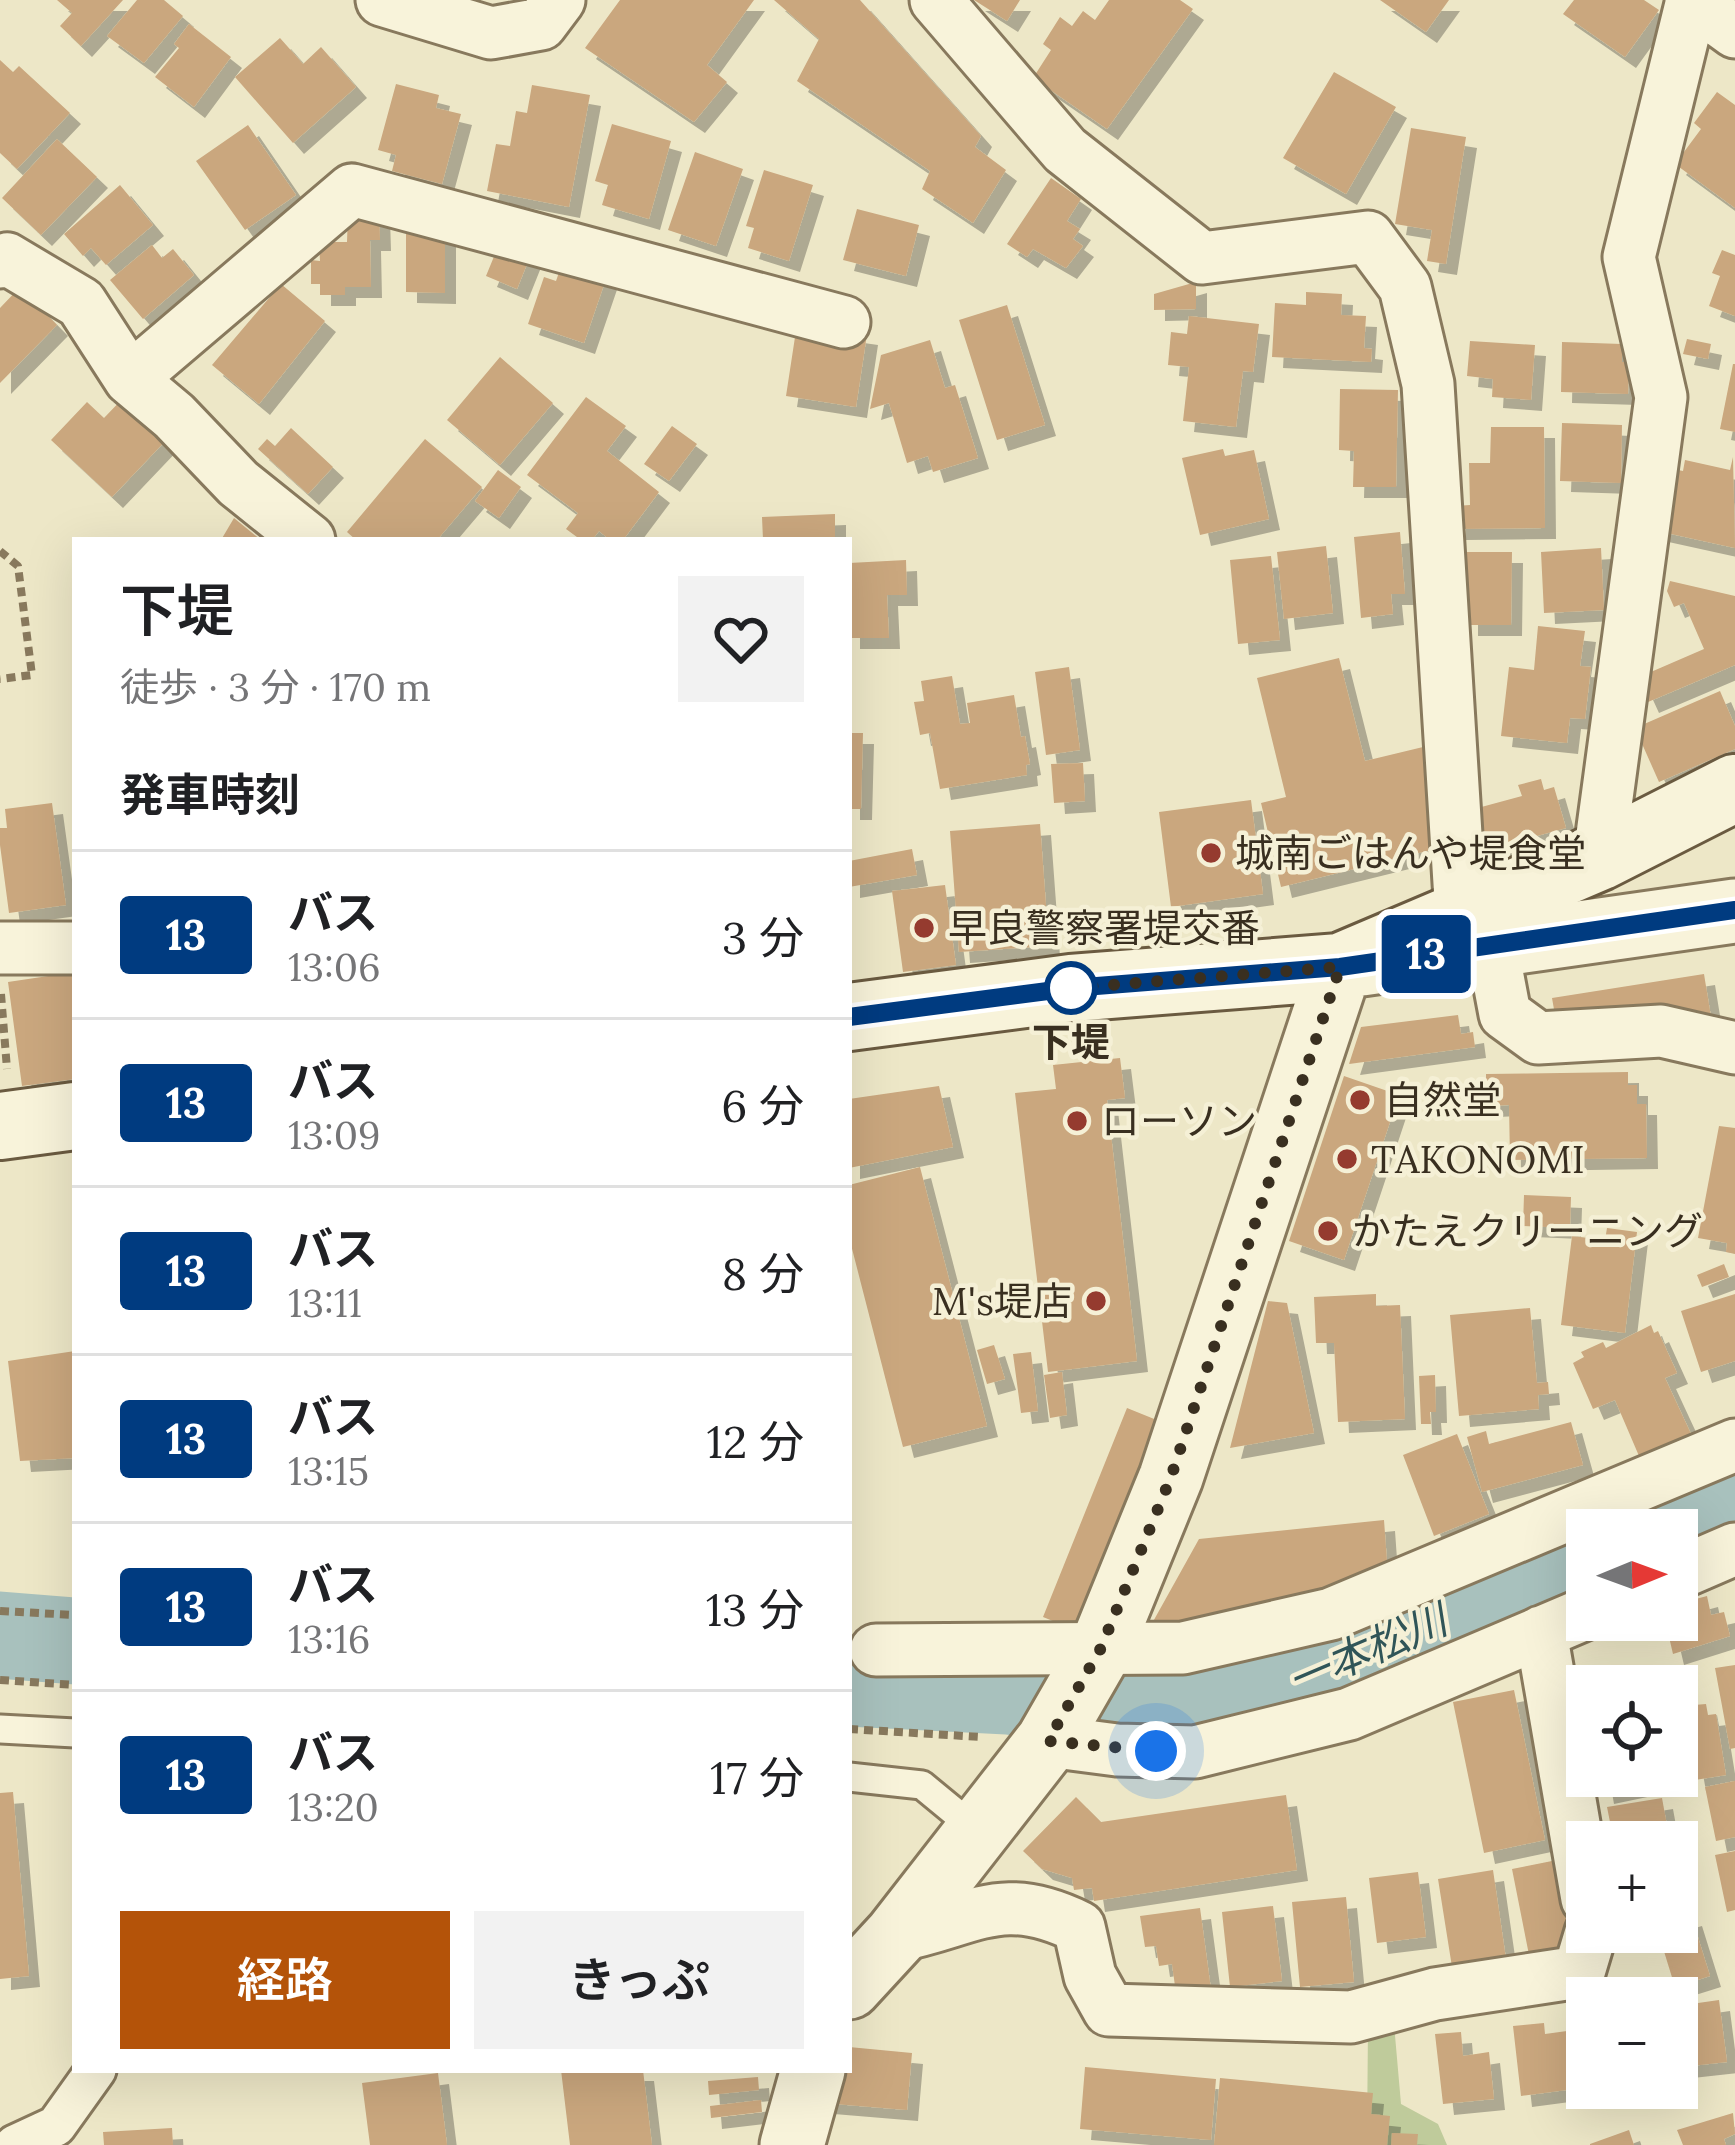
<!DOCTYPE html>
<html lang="ja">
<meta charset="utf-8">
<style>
:root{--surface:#fff;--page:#f2f2f2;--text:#202124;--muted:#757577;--line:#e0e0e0;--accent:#b45309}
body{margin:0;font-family:Lora,"Noto Sans JP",serif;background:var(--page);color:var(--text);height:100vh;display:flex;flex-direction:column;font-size:45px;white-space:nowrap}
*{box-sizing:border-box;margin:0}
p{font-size:39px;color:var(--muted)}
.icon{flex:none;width:66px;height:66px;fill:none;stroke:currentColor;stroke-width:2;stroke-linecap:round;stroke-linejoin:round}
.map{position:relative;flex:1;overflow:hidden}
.drawer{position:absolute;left:72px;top:537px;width:780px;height:1536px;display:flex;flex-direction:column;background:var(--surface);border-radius:0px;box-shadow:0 12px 48px #0002}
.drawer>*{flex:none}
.badge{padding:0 24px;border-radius:9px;font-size:42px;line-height:78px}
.needle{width:78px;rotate:89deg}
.fabs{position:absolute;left:1566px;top:1509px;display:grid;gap:24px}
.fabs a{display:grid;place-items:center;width:132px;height:132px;border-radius:0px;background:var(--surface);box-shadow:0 12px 48px #0002;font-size:60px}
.you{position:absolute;width:60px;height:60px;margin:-30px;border:9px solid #fff;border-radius:50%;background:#1a73e8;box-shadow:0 0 0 18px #1a73e833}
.map>.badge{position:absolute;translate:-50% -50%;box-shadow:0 0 0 6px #fff}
h2{padding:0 48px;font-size:45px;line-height:108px}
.round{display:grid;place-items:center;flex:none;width:126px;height:126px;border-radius:0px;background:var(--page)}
.overview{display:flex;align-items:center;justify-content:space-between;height:204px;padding:0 48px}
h1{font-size:57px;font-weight:600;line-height:90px}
.primary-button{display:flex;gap:24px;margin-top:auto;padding:24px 48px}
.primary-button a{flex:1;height:138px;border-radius:0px;background:var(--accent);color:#fff;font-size:48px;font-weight:600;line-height:138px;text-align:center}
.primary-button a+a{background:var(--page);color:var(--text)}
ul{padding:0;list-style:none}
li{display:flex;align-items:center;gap:36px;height:168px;padding:0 48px;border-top:3px solid var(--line)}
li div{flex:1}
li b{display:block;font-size:45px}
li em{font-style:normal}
li .badge{min-width:132px;font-weight:700;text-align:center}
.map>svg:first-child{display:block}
.green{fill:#bfcb9b}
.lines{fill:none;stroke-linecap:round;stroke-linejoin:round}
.river{stroke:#a8c1bd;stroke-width:87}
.building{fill:#caa77e;filter:url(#shadow)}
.service-casing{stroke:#88795d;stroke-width:33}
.pedestrian-casing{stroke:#88795d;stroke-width:45}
.minor-casing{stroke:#88795d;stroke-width:57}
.tertiary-casing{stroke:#88795d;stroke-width:69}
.secondary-casing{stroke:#6a5a40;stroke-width:72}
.path{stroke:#88795d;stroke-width:8;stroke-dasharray:9 6;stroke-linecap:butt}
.service{stroke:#f8f3da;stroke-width:27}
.pedestrian{stroke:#f8f3da;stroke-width:39}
.minor{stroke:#f8f3da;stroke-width:51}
.tertiary{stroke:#f8f3da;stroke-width:63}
.secondary{stroke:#f8f3da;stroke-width:66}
.line-casing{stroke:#fff;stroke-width:27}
.line{stroke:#003b80;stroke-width:18}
.walk{stroke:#392f20;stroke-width:12;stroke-dasharray:0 21.6}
.poi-dot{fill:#953b2f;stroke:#f5f0d6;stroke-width:4.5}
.stop-dot{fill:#fff;stroke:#003b80;stroke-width:6}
.labels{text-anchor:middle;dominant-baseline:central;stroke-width:9;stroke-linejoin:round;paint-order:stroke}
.poi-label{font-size:39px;fill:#392f20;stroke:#f5f0d6;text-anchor:start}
.stop-label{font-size:39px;font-weight:bold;fill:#392f20;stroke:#f5f0d6}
.water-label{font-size:42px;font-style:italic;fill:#305558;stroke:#f5f0d6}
</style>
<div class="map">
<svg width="1735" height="2145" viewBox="0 0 1735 2145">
<defs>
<filter id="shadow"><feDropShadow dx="11" dy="11" stdDeviation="0" flood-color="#0004"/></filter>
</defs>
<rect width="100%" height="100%" fill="#ede7c7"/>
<path class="green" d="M 1394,2024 L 1401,2104 L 1438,2124 L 1447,2145 L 1378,2145 L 1367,2138 L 1368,2025 Z"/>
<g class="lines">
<path class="river" d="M 1642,1530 L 1735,1488
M 0,1635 L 75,1641
M 849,1683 L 1008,1691 L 1112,1705 L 1279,1690 L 1587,1555"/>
</g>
<path class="building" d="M 57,0 L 123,0 L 81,46 L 60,26 L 72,13 Z
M 137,0 L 164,0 L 183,16 L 144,63 L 107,36 Z
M 620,0 L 754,0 L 707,65 L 727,82 L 694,122 L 585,48 Z
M 774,0 L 860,0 L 981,136 L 975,147 L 1006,170 L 973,223 L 922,189 L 930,171 L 797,81 L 819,39 Z
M 974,0 L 1020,0 L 1007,21 Z
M 1109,0 L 1180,0 L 1193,9 L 1107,129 L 1033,78 L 1051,50 L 1043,44 L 1060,17 L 1072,26 L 1083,11 L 1095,20 Z
M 1380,0 L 1449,0 L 1426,32 Z
M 1574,0 L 1644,0 L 1659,10 L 1625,57 L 1563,14 Z
M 189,24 L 231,57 L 194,107 L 155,77 L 179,48 L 174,44 Z
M 280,38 L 303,64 L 321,47 L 356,87 L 293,143 L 235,77 Z
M 0,60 L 13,72 L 19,66 L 70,113 L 17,169 L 0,153 Z
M 1334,72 L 1396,107 L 1346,194 L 1283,158 Z
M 396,84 L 439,95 L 436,108 L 461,114 L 442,184 L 392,171 L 396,155 L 378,150 Z
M 532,85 L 590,95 L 569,207 L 487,191 L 496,144 L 510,146 L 516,111 L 527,113 Z
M 1717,92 L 1735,105 L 1735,208 L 1675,164 L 1701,129 L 1694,123 Z
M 612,124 L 671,141 L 649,219 L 602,205 L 608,185 L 595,181 Z
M 248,125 L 296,195 L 245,230 L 196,161 Z
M 1411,128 L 1466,137 L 1446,264 L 1427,261 L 1432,230 L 1395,224 Z
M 57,139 L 97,177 L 41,235 L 2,198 Z
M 695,152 L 743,169 L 716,246 L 668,230 Z
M 764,170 L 813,185 L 789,261 L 748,248 L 754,228 L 746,226 Z
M 1051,178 L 1081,199 L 1067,221 L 1080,229 L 1073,239 L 1083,246 L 1066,268 L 1033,249 L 1027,257 L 1007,244 Z
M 120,185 L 153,225 L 106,265 L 91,248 L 83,256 L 64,234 Z
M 379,207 L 380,240 L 370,240 L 371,287 L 345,287 L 345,295 L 320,295 L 320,284 L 311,284 L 311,260 L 320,261 L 319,242 L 347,242 L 348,212 Z
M 857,209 L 919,225 L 906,276 L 843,260 Z
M 406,228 L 445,228 L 445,293 L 406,292 Z
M 502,237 L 533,249 L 517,289 L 486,276 Z
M 152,245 L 162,258 L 173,249 L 194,275 L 143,319 L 110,280 Z
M 1722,250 L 1735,255 L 1735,316 L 1709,306 L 1720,276 L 1712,273 Z
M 565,255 L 609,270 L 584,343 L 528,324 L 544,277 L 556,281 Z
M 1196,282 L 1196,309 L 1154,310 L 1154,294 Z
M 281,284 L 325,321 L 259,404 L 212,365 Z
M 20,287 L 57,325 L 0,383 L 0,308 Z
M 1306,292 L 1342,294 L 1341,315 L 1366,316 L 1364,348 L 1372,349 L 1371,362 L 1272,357 L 1275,303 L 1306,305 Z
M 1007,305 L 1045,425 L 997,440 L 959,320 Z
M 1189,316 L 1259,324 L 1253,372 L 1243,371 L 1236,427 L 1183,421 L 1189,367 L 1168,365 L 1171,332 L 1187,334 Z
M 797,324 L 867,334 L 856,407 L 786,396 Z
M 1687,339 L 1711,344 L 1708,359 L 1683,354 Z
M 930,340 L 945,388 L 955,385 L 978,458 L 933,472 L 928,456 L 907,463 L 889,403 L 870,409 L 881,355 Z
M 1470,341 L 1535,345 L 1531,400 L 1492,397 L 1493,379 L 1467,376 Z
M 1562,342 L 1622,344 L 1622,362 L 1629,362 L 1628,394 L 1561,392 Z
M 500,357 L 553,403 L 500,465 L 447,420 Z
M 1733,364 L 1735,364 L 1735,432 L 1720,429 Z
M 1340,389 L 1398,390 L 1396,487 L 1353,487 L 1354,451 L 1339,450 Z
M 127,394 L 171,435 L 112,497 L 51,440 L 87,402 L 104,418 Z
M 586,397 L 626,426 L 607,451 L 659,492 L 623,540 L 610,540 L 599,531 L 592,540 L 581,540 L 566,529 L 578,513 L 527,475 Z
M 1562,423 L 1622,425 L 1621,483 L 1560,481 Z
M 672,426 L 697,444 L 669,481 L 644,464 Z
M 1491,427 L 1544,427 L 1545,528 L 1455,529 L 1455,506 L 1470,505 L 1469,463 L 1490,463 Z
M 291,428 L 333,467 L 308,494 L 258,449 L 267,439 L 275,446 Z
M 425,439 L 482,487 L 437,540 L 356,540 L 347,532 Z
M 1223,449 L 1225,456 L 1254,450 L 1269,519 L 1200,535 L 1182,458 Z
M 1733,457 L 1735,548 L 1653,530 L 1668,468 L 1683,471 L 1685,460 L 1730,470 Z
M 498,470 L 521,487 L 499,518 L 475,501 Z
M 835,514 L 835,540 L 763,540 L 762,517 Z
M 234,518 L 261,540 L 221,540 Z
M 1400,532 L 1405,594 L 1391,594 L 1393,614 L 1361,618 L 1354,537 Z
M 1326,546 L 1333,613 L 1284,619 L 1277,552 Z
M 1601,548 L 1604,610 L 1544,613 L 1541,552 Z
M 1467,552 L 1512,552 L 1511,625 L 1467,625 Z
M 1271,556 L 1280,640 L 1238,644 L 1230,560 Z
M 906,560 L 907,595 L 887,595 L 889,638 L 849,638 L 849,563 Z
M 1670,581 L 1735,596 L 1735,665 L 1648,702 L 1637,678 L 1704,649 L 1684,603 L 1674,607 L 1667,591 Z
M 1538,626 L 1585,631 L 1580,666 L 1591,667 L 1585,719 L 1570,718 L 1567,743 L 1501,736 L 1509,667 L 1534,670 Z
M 1339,658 L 1365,761 L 1423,747 L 1447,846 L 1281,887 L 1261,803 L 1286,797 L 1257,678 Z
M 1069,667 L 1080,750 L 1046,755 L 1035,672 Z
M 952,676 L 960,724 L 970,723 L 967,703 L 1014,695 L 1021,737 L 1025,736 L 1030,764 L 1026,765 L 1027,775 L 940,789 L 930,733 L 920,735 L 914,702 L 924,701 L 921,681 Z
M 1720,691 L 1735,726 L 1735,749 L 1659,782 L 1635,728 Z
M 849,733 L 863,733 L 861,809 L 849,809 Z
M 1083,763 L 1085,801 L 1054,803 L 1051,764 Z
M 1541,779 L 1544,790 L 1554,787 L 1566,828 L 1486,850 L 1474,809 L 1522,796 L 1518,785 Z
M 1251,800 L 1263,894 L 1171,907 L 1159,812 Z
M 52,803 L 66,905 L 9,913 L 0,845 L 0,828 L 7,828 L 5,809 Z
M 1040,824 L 1049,946 L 959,952 L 950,831 Z
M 912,849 L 917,875 L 849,887 L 849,861 Z
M 945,885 L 956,965 L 903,972 L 892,891 Z
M 75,972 L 75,1079 L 22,1086 L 8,982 Z
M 1704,974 L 1711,1017 L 1668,1006 L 1622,1013 L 1620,1005 L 1555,1015 L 1552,998 Z
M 1458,1015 L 1461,1034 L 1473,1032 L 1475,1047 L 1349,1064 L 1361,1027 Z
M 1120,1058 L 1125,1098 L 1107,1100 L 1137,1361 L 1048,1372 L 1015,1093 L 1056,1089 L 1053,1065 Z
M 1628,1072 L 1628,1085 L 1637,1085 L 1637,1104 L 1646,1104 L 1647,1158 L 1510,1160 L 1509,1105 L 1486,1106 L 1486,1074 Z
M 1344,1076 L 1399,1095 L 1344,1260 L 1289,1241 Z
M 939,1086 L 953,1147 L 849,1168 L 849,1099 Z
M 1719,1126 L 1735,1128 L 1735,1254 L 1726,1252 L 1727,1243 L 1698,1238 Z
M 920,1167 L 987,1426 L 903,1447 L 849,1237 L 849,1185 Z
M 1524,1195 L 1571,1197 L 1570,1228 L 1523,1226 Z
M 1607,1228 L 1637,1232 L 1625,1333 L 1561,1325 L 1572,1236 L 1605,1240 Z
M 1724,1264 L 1729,1277 L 1702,1287 L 1697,1275 Z
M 1376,1294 L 1376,1306 L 1400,1305 L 1405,1419 L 1338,1422 L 1334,1343 L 1316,1343 L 1314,1297 Z
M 1735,1294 L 1735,1361 L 1701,1372 L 1681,1311 Z
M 1268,1301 L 1287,1303 L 1314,1433 L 1230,1448 Z
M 1530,1308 L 1537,1383 L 1548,1382 L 1549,1394 L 1538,1395 L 1539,1409 L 1459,1416 L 1450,1315 Z
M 1651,1325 L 1654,1333 L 1658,1331 L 1677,1373 L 1665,1378 L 1691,1434 L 1639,1456 L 1615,1400 L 1593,1409 L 1573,1363 L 1584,1357 L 1581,1352 L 1603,1342 L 1606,1348 Z
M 994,1345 L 1005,1379 L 987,1384 L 977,1350 Z
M 75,1351 L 75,1458 L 20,1461 L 8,1361 Z
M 1031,1352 L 1038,1411 L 1021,1413 L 1013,1354 Z
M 1062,1372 L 1067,1415 L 1050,1418 L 1044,1375 Z
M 1435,1375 L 1436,1412 L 1430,1412 L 1431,1424 L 1421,1424 L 1419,1376 Z
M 1127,1408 L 1174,1427 L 1090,1636 L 1043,1617 Z
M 1571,1422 L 1583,1465 L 1482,1492 L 1467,1437 L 1486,1431 L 1489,1444 Z
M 1457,1434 L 1489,1514 L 1434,1536 L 1403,1455 Z
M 1384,1520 L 1388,1576 L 1368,1584 L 1150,1627 L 1199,1539 Z
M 1707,1596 L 1711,1615 L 1724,1612 L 1730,1636 L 1673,1654 L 1665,1620 L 1677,1620 L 1677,1604 Z
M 1735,1665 L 1735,1748 L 1730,1749 L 1715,1668 Z
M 1643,1671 L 1646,1686 L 1587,1686 L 1585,1696 L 1580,1686 Z
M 1514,1690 L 1545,1840 L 1484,1853 L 1453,1702 Z
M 1706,1704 L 1708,1715 L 1716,1714 L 1726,1775 L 1695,1780 L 1684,1719 L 1696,1718 L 1694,1705 Z
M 1600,1776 L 1664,1776 L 1665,1780 L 1603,1793 Z
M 1735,1781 L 1735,1837 L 1716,1841 L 1705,1787 Z
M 13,1792 L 29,1976 L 0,1979 L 0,1793 Z
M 1286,1795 L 1297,1870 L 1094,1901 L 1092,1888 L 1074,1890 L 1072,1878 L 1042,1869 L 1023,1851 L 1076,1797 L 1101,1822 Z
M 1662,1798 L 1670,1842 L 1614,1842 L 1607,1807 Z
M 1735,1851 L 1735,1910 L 1727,1912 L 1715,1855 Z
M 1567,1858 L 1569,1908 L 1577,1946 L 1529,1955 L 1512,1869 Z
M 1493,1870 L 1506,1959 L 1452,1967 L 1438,1879 Z
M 1418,1872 L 1426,1937 L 1377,1943 L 1369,1878 Z
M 1346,1897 L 1354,1982 L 1300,1987 L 1292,1902 Z
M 1273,1906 L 1282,1981 L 1230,1987 L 1222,1912 Z
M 1200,1908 L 1212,1997 L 1177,2001 L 1172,1964 L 1159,1966 L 1156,1946 L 1145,1947 L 1140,1916 Z
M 1691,1915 L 1710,1976 L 1675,1987 L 1658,1932 L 1677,1932 L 1677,1919 Z
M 1719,2000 L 1727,2062 L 1682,2067 L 1677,2006 Z
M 1544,2023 L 1545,2034 L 1567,2031 L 1574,2089 L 1521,2096 L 1513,2026 Z
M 1461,2032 L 1463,2056 L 1489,2052 L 1494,2099 L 1443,2104 L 1435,2034 Z
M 849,2047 L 912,2053 L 907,2110 L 823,2103 L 826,2070 L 849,2070 Z
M 1085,2067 L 1216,2079 L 1211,2140 L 1080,2129 Z
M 561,2070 L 643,2070 L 652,2145 L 570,2145 Z
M 438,2073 L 447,2145 L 370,2145 L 362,2083 Z
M 758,2077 L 759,2090 L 709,2095 L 708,2081 Z
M 1220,2078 L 1373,2093 L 1371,2114 L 1390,2116 L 1387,2145 L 1214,2145 Z
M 761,2100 L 762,2112 L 711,2118 L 710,2106 Z
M 1733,2113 L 1735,2134 L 1724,2139 L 1726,2145 L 1683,2145 L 1677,2130 Z
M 172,2128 L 173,2145 L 104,2145 L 103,2132 Z
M 1629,2130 L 1634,2145 L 1590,2145 L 1590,2144 Z
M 1392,2133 L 1418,2134 L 1417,2145 L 1391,2145 Z"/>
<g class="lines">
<g class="service-casing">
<path id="service" d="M 0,1729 L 75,1733
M 849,1777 L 922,1785 L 979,1832"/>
</g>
<g class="pedestrian-casing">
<path id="pedestrian" d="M 15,2145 L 56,2126 L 96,2070"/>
</g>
<g class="minor-casing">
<path id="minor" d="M 382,0 L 491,33 L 541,24 L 559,0
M 936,0 L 1065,150 L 1202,258 L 1368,237 L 1405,287 L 1428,384 L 1461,915
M 1691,0 L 1735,32
M 0,262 L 7,259 L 81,303 L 130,379 L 174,416 L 238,483 L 309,540
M 130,379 L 352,190 L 844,322
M 1599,857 L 1661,397 L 1629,257 L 1692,0
M 1492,945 L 1505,1014 L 1538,1038 L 1661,1031 L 1735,1048
M 0,948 L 75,948
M 1677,1574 L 1735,1549
M 1541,1632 L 1587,1899
M 876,1650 L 1183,1648 L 1331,1614 L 1735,1445
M 1048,1741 L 1117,1750 L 1195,1752 L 1349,1714 L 1587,1613
M 896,1936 C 974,1921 1000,1888 1079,1927 L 1090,1976 L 1109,2010 L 1351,2017 L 1435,1994 L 1579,1972 L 1591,1932"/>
</g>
<g class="tertiary-casing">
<path id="tertiary" d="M 849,1987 L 896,1936 L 1048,1741 L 1101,1649 L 1171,1477 L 1340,967 L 1735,911
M 792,2145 L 813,2070"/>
</g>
<g class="secondary-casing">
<path id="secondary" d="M 849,1017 L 1071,988 L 1340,967 L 1599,857 L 1735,788
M 0,1126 L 75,1116"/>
</g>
<path class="path" d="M 0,551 L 18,566 L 32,675 L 0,679
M 1,994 L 7,1069
M 0,1611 L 75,1615
M 0,1680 L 75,1685
M 849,1729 L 981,1737"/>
<use href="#service" class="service"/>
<use href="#pedestrian" class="pedestrian"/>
<use href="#minor" class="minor"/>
<use href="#tertiary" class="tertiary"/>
<use href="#secondary" class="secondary"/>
</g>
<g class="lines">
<g class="line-casing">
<path id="line" d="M 849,1017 L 1071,988 L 1340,967 L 1735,910"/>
</g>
<use href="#line" class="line"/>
<path class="walk" d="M 1071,988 L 1340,967 L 1171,1477 L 1101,1648 L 1048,1741 L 1156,1751"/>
</g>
<g class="poi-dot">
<circle cx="1211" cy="853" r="12"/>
<circle cx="924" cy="928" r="12"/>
<circle cx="1360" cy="1100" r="12"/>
<circle cx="1077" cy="1121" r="12"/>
<circle cx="1347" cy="1159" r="12"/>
<circle cx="1328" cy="1231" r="12"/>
<circle cx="1096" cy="1301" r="12"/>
</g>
<circle class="stop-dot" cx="1071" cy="988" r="24"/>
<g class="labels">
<g class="poi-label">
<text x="1235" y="853">城南ごはんや堤食堂</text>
<text x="948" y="928">早良警察署堤交番</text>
<text x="1384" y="1100">自然堂</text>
<text x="1101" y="1121">ローソン</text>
<text x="1371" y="1159">TAKONOMI</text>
<text x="1352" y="1231">かたえクリーニング</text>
<text x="1072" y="1301" text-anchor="end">M's堤店</text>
</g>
<g class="stop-label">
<text x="1071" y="1042">下堤</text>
</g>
<g class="water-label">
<text transform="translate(1367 1650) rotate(-23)">一本松川</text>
</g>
</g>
</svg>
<div class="fabs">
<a><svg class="needle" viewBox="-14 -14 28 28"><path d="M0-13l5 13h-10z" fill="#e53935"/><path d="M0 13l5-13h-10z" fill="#757577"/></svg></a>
<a><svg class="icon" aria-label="locate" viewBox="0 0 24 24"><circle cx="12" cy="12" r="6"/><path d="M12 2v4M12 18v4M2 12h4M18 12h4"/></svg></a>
<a>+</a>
<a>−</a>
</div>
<div class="you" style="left:1156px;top:1751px"></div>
<b class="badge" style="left:1426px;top:954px;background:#003b80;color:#fff">13</b>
<section class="drawer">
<div class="overview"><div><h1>下堤</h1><p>徒歩 · 3 分 · 170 m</p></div><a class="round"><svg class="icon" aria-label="heart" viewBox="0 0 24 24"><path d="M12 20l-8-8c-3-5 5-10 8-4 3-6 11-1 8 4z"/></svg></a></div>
<h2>発車時刻</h2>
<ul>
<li><span class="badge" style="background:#003b80;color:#fff">13</span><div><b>バス</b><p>13:06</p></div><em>3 分</em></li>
<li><span class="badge" style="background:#003b80;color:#fff">13</span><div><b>バス</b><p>13:09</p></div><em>6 分</em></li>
<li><span class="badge" style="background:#003b80;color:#fff">13</span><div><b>バス</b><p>13:11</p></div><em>8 分</em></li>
<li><span class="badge" style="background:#003b80;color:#fff">13</span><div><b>バス</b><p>13:15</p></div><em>12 分</em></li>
<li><span class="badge" style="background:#003b80;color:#fff">13</span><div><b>バス</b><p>13:16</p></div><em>13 分</em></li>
<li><span class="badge" style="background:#003b80;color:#fff">13</span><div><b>バス</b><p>13:20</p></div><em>17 分</em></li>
</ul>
<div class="primary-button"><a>経路</a><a>きっぷ</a></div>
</section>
</div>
